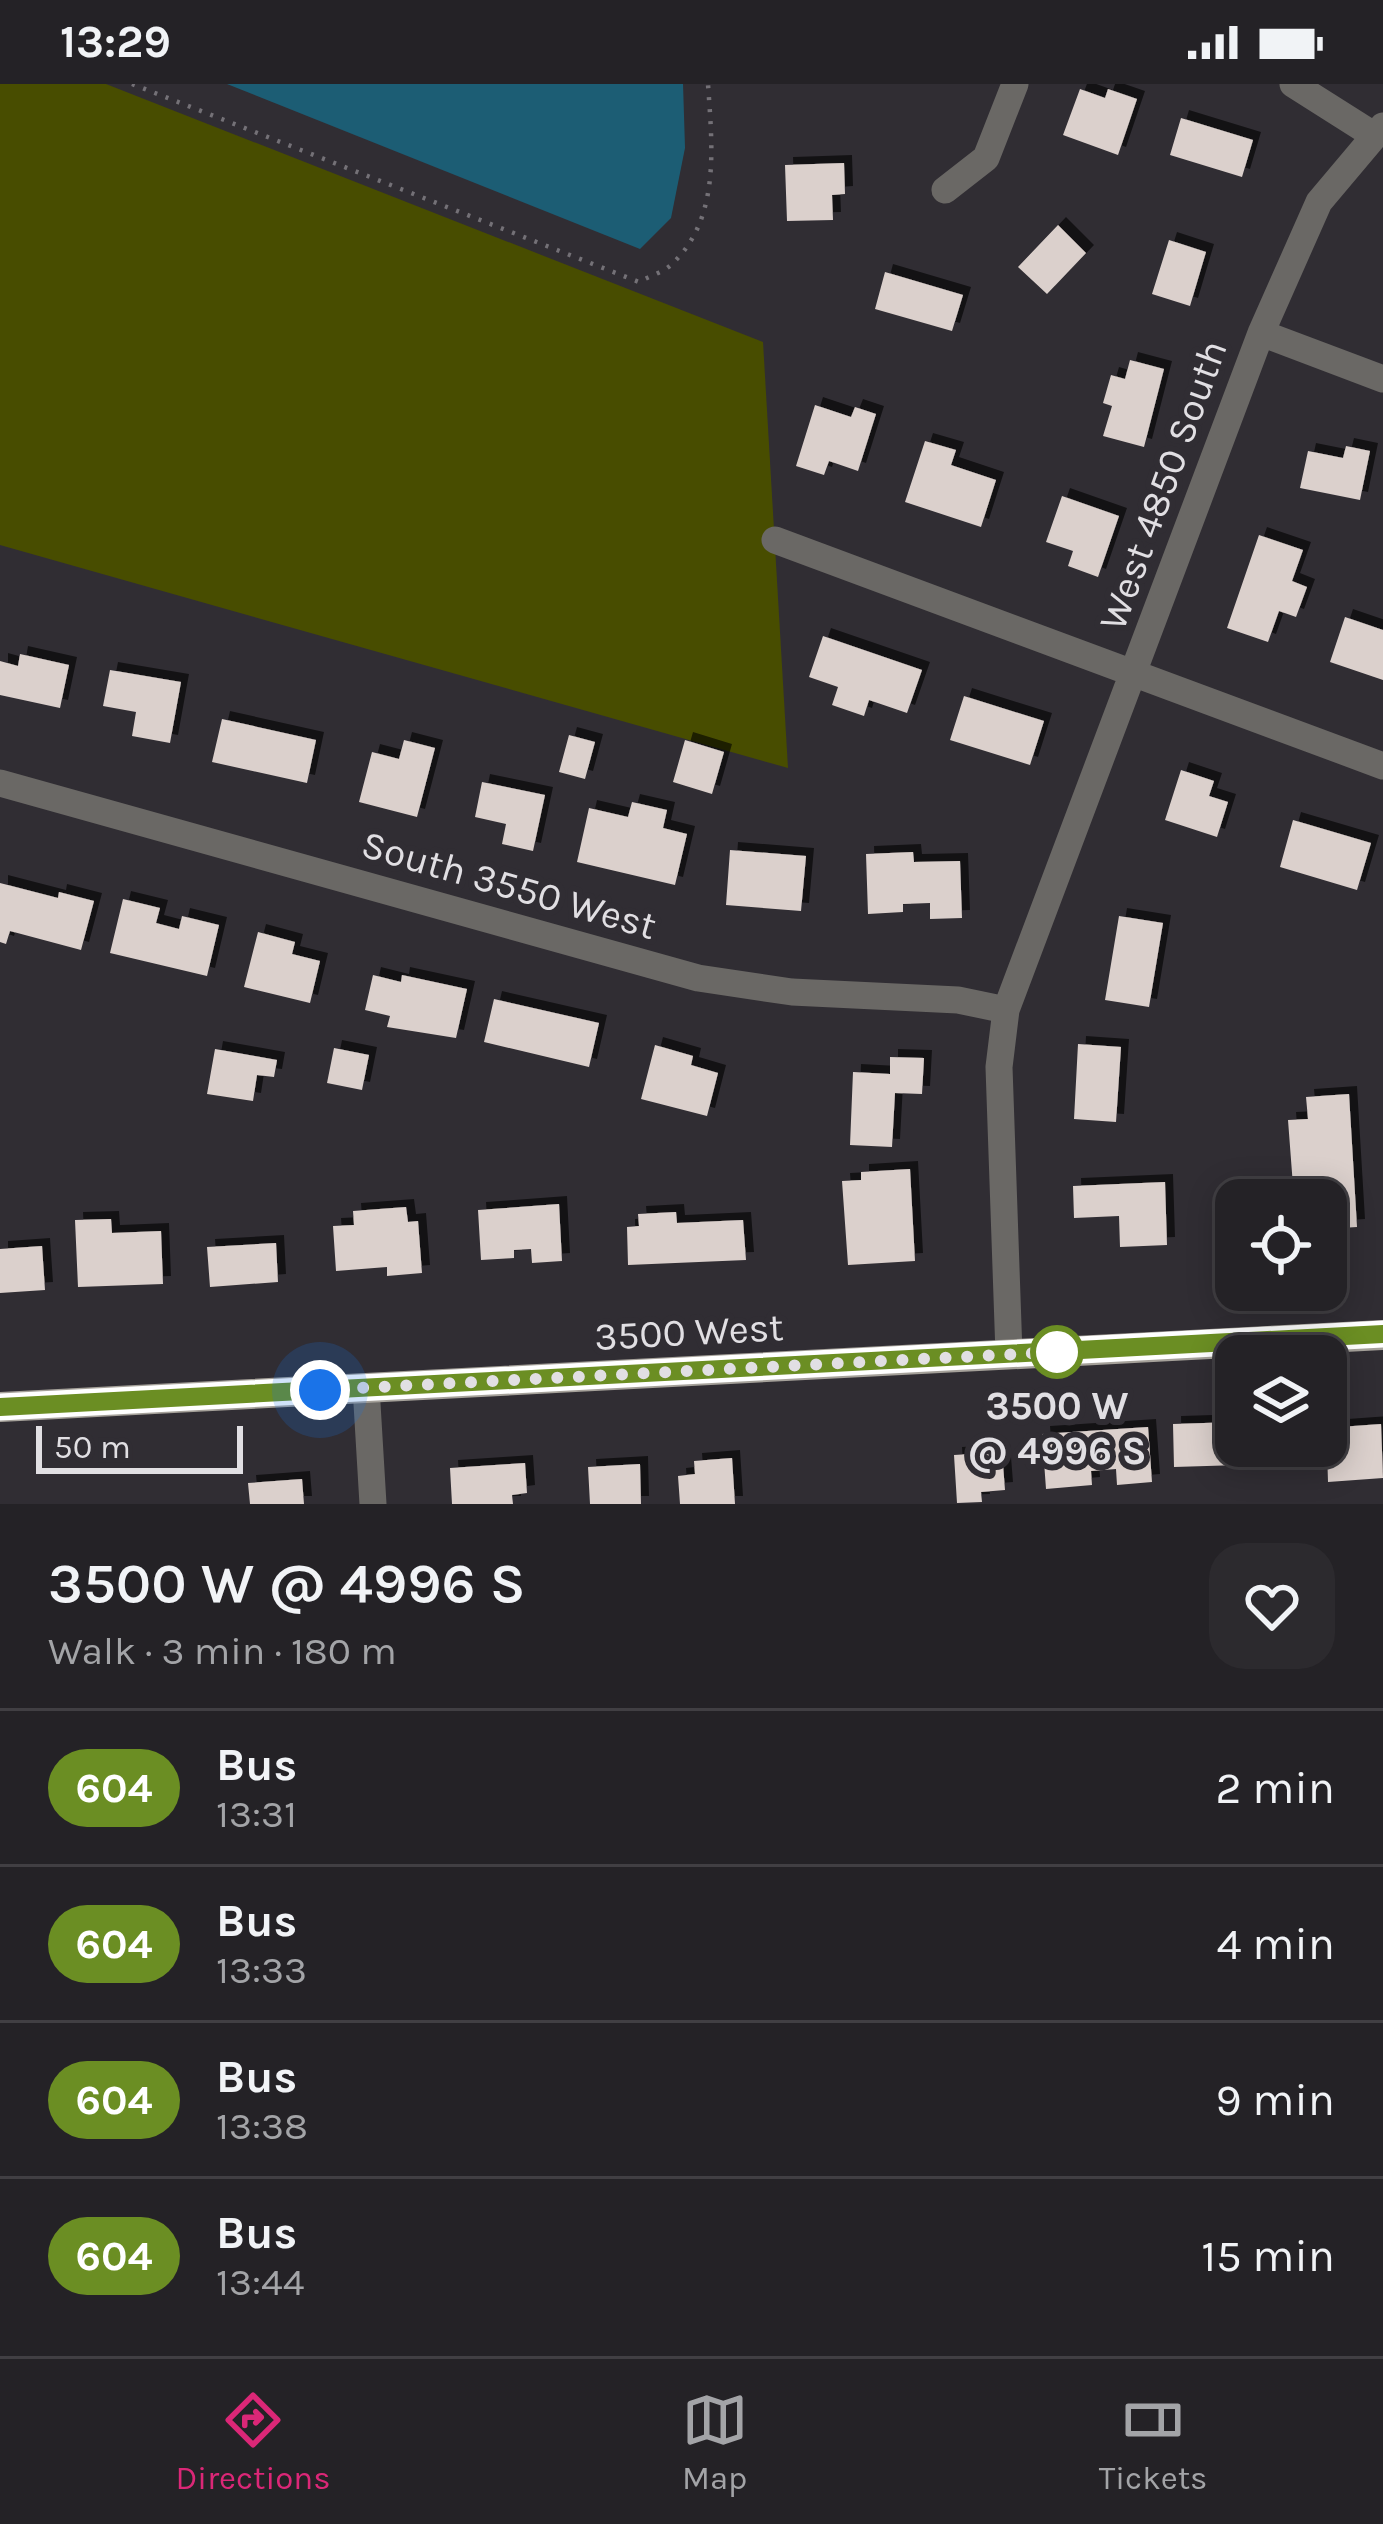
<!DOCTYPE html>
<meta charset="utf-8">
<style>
:root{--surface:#242226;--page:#2c2a2e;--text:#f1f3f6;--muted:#a3a4a7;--line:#413f43;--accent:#db2777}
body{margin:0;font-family:Karla,sans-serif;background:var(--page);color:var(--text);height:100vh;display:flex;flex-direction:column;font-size:45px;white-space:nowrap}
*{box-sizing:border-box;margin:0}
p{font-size:39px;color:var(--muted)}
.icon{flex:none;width:66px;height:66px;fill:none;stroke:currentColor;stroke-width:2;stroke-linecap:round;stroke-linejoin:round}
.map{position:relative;height:1420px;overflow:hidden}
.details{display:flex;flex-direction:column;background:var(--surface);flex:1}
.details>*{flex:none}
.badge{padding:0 24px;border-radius:39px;font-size:42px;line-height:78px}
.fabs{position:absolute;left:1215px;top:1095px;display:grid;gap:24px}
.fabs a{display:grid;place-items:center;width:132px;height:132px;border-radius:24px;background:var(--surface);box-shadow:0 6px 30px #0003,0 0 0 3px var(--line);font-size:60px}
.scale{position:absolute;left:36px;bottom:30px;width:207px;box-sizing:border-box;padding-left:12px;border:6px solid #e1dfe3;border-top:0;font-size:33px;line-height:42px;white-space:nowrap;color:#e1dfe3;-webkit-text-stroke:9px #302d33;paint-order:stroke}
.you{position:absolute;width:60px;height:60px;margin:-30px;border:9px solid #fff;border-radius:50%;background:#1a73e8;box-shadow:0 0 0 18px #1a73e833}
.map>.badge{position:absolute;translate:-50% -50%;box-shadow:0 0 0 6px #fff}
.round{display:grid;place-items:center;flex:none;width:126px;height:126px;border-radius:36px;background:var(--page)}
.head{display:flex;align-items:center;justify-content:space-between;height:204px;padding:0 48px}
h1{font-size:57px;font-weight:600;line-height:90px}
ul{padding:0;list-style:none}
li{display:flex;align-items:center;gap:36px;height:156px;padding:0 48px;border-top:3px solid var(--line)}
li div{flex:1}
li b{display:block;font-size:45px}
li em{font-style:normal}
li .badge{min-width:132px;font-weight:700;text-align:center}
.status{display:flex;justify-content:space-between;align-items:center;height:84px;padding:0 60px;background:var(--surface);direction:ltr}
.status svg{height:33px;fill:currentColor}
.dock{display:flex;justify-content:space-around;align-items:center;height:168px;border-top:3px solid var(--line);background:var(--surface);font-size:33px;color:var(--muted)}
.dock a{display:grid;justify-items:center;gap:6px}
.dock .current{color:var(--accent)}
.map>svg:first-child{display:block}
.green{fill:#484d00}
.water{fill:#1c5d74}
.building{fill:#dbd0cc;filter:url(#shadow)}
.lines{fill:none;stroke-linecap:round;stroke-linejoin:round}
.path{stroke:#747177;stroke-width:4.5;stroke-dasharray:3 9;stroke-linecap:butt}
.street{stroke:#6a6865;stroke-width:27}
.primary{stroke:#a5a19a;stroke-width:30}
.line-casing{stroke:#fff;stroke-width:27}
.line{stroke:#6b8e23;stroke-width:18}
.walk{stroke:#e1dfe3;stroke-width:12;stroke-dasharray:0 21.6}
.stop-dot{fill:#fff;stroke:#6b8e23;stroke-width:6}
.labels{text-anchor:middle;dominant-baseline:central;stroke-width:12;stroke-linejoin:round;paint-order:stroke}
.street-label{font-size:39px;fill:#e1dfe3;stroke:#302d33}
.stop-label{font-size:39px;font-weight:bold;fill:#e1dfe3;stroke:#302d33}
</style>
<div class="status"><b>13:29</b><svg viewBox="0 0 49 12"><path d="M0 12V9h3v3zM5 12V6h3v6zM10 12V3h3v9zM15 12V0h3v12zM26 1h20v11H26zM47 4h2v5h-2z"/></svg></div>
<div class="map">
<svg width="1383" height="1420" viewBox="0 0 1383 1420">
<defs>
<filter id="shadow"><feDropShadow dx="8" dy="-8" stdDeviation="0" flood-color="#0009"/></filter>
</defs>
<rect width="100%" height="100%" fill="#302d33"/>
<path class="green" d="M 0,0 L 106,0 L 763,258 L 788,684 L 0,461 Z"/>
<path class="water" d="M 227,0 L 683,0 L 685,64 L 671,134 L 640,165 Z"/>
<path class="building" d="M 1080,5 L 1105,14 L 1108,5 L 1137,15 L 1118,71 L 1063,51 Z
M 1181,34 L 1253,56 L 1242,93 L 1170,71 Z
M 844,79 L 845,110 L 832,111 L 833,136 L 787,137 L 785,81 Z
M 1058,141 L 1086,169 L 1047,210 L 1018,183 Z
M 1169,156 L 1206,168 L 1190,222 L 1152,210 Z
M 885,188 L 963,211 L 952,247 L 875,225 Z
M 1130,276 L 1164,285 L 1144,363 L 1103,352 L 1112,322 L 1103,319 L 1111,291 L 1125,295 Z
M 815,321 L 851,333 L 855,323 L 876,330 L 858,387 L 829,377 L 824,391 L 796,382 Z
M 925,357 L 956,366 L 951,381 L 996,396 L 981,443 L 905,418 Z
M 1346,362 L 1370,367 L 1360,416 L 1300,404 L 1308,367 L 1343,374 Z
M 1062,412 L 1119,432 L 1098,493 L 1068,482 L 1073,467 L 1046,458 Z
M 1259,451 L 1303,466 L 1292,497 L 1307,503 L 1296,533 L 1279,527 L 1268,558 L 1227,544 Z
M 1345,533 L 1383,546 L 1383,596 L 1330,578 Z
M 823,552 L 922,586 L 907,629 L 869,616 L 864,632 L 832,621 L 838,603 L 809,593 Z
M 20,570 L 69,581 L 60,624 L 0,611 L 0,577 L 18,582 Z
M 110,586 L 181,598 L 170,659 L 132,652 L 136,628 L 103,622 Z
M 964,612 L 1044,637 L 1030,681 L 950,656 Z
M 222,635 L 316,656 L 307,699 L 212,678 Z
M 569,651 L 595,658 L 585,695 L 559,688 Z
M 404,656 L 435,664 L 417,733 L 359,718 L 372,668 L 399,675 Z
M 685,656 L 724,668 L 712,710 L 673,698 Z
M 1181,686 L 1214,697 L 1209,712 L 1228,718 L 1217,753 L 1165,736 Z
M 482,698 L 545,711 L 533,767 L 502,760 L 506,740 L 475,733 Z
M 632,718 L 667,726 L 663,744 L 687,750 L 675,801 L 577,778 L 589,724 L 628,733 Z
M 1293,736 L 1371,759 L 1357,806 L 1280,783 Z
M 730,766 L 806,772 L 801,827 L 726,821 Z
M 913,768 L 914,778 L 960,777 L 962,834 L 930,835 L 930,819 L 903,820 L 903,828 L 868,830 L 866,770 Z
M 0,799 L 58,814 L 59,808 L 94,817 L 81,866 L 10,847 L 6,860 L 0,858 Z
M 123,815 L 160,824 L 156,839 L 179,845 L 182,832 L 219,841 L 207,892 L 110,869 Z
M 1119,832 L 1163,839 L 1149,923 L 1105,916 Z
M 258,848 L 295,858 L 292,870 L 320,877 L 310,919 L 244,903 Z
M 373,891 L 401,898 L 402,891 L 467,905 L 456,954 L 387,943 L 390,932 L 365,926 Z
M 494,915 L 599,939 L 589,983 L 484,958 Z
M 1078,960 L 1121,963 L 1116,1038 L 1074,1035 Z
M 655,961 L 693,972 L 691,981 L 718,989 L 707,1032 L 641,1015 Z
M 334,964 L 369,971 L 362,1006 L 327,999 Z
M 215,965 L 277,976 L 274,993 L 257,991 L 253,1017 L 207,1010 Z
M 890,973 L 924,974 L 922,1010 L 895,1009 L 892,1063 L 850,1061 L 853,988 L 890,990 Z
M 1349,1010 L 1357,1143 L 1326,1145 L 1326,1116 L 1269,1116 L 1268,1104 L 1293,1102 L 1288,1036 L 1308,1035 L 1306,1013 Z
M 910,1085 L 915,1177 L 848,1181 L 842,1097 L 861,1096 L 861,1088 Z
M 1165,1098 L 1167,1161 L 1120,1163 L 1119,1132 L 1074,1134 L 1073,1102 Z
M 559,1120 L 562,1177 L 532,1179 L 531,1165 L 514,1166 L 514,1174 L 481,1176 L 478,1126 Z
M 406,1123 L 408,1138 L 418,1137 L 422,1189 L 387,1192 L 387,1183 L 336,1187 L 333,1142 L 354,1141 L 353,1127 Z
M 676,1128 L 677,1139 L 743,1136 L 746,1176 L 628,1181 L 627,1143 L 639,1142 L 638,1130 Z
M 111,1135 L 112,1149 L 161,1147 L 163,1200 L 78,1203 L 75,1136 Z
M 276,1159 L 278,1198 L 210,1203 L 207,1163 Z
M 42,1162 L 45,1206 L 0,1209 L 0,1165 Z
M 1236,1338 L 1236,1362 L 1273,1362 L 1274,1380 L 1174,1383 L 1173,1340 Z
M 1381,1340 L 1383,1394 L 1328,1398 L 1327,1366 L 1313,1367 L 1313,1362 L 1326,1362 L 1326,1344 Z
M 1148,1343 L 1152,1398 L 1117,1401 L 1116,1385 L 1091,1387 L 1092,1401 L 1046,1405 L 1042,1350 Z
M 1002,1368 L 1005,1406 L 981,1408 L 982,1418 L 957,1419 L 954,1371 Z
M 732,1374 L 735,1420 L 680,1420 L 678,1392 L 695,1390 L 694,1377 Z
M 525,1379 L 527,1409 L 512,1411 L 513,1420 L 452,1420 L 450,1384 Z
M 640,1380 L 641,1420 L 590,1420 L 588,1383 Z
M 302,1395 L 304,1420 L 250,1420 L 248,1399 Z"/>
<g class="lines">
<path class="path" d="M 132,0 L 639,198 C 649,192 664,188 672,180 C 721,134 712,61 708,0"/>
<path class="street" d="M 1293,0 L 1375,52
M 945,106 L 986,74 L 1015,0
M 1261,249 L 1383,295
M 775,456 L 1383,682
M 0,699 L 698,894 L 792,908 L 958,916 L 1006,926
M 1009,1270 L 999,983 L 1006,926 L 1261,249 L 1319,118 L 1383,42
M 366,1303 L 373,1420"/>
<path class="primary" d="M 0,1323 L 1383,1251"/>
</g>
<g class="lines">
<g class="line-casing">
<path id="line" d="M 0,1323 L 1383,1250"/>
</g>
<use href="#line" class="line"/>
<path class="walk" d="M 320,1306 L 1057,1268"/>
</g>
<circle class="stop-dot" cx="1057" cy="1268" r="24"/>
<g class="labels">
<g class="street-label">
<text transform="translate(1163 401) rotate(-70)">West 4850 South</text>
<text transform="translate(509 801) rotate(16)">South 3550 West</text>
<text transform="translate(689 1248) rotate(-3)">3500 West</text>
</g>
<g class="stop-label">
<text x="1057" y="1322">3500 W<tspan x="1057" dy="45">@ 4996 S</tspan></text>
</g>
</g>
</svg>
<div class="fabs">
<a><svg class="icon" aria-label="locate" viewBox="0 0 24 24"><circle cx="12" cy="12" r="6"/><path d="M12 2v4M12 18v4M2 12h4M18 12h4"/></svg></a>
<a><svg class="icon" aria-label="layers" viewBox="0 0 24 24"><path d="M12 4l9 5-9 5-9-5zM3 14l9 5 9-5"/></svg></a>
</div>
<div class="scale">50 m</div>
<div class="you" style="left:320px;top:1306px"></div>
</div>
<section class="details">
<div class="head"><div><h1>3500 W @ 4996 S</h1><p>Walk · 3 min · 180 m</p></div><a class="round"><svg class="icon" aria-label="heart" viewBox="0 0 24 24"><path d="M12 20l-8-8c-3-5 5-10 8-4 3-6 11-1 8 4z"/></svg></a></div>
<ul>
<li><span class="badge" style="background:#6b8e23;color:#fff">604</span><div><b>Bus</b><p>13:31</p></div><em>2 min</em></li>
<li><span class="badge" style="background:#6b8e23;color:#fff">604</span><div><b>Bus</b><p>13:33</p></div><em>4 min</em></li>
<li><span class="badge" style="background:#6b8e23;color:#fff">604</span><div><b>Bus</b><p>13:38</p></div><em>9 min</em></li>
<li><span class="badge" style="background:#6b8e23;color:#fff">604</span><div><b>Bus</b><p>13:44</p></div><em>15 min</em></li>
</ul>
</section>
<nav class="dock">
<a class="current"><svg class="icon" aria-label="directions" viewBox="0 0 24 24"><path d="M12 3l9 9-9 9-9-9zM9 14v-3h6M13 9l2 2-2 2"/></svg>Directions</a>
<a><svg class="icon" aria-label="map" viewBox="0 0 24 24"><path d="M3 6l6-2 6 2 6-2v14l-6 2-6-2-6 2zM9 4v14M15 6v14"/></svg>Map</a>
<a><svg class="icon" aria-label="tickets" viewBox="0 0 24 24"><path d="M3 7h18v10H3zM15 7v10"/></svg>Tickets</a>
</nav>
